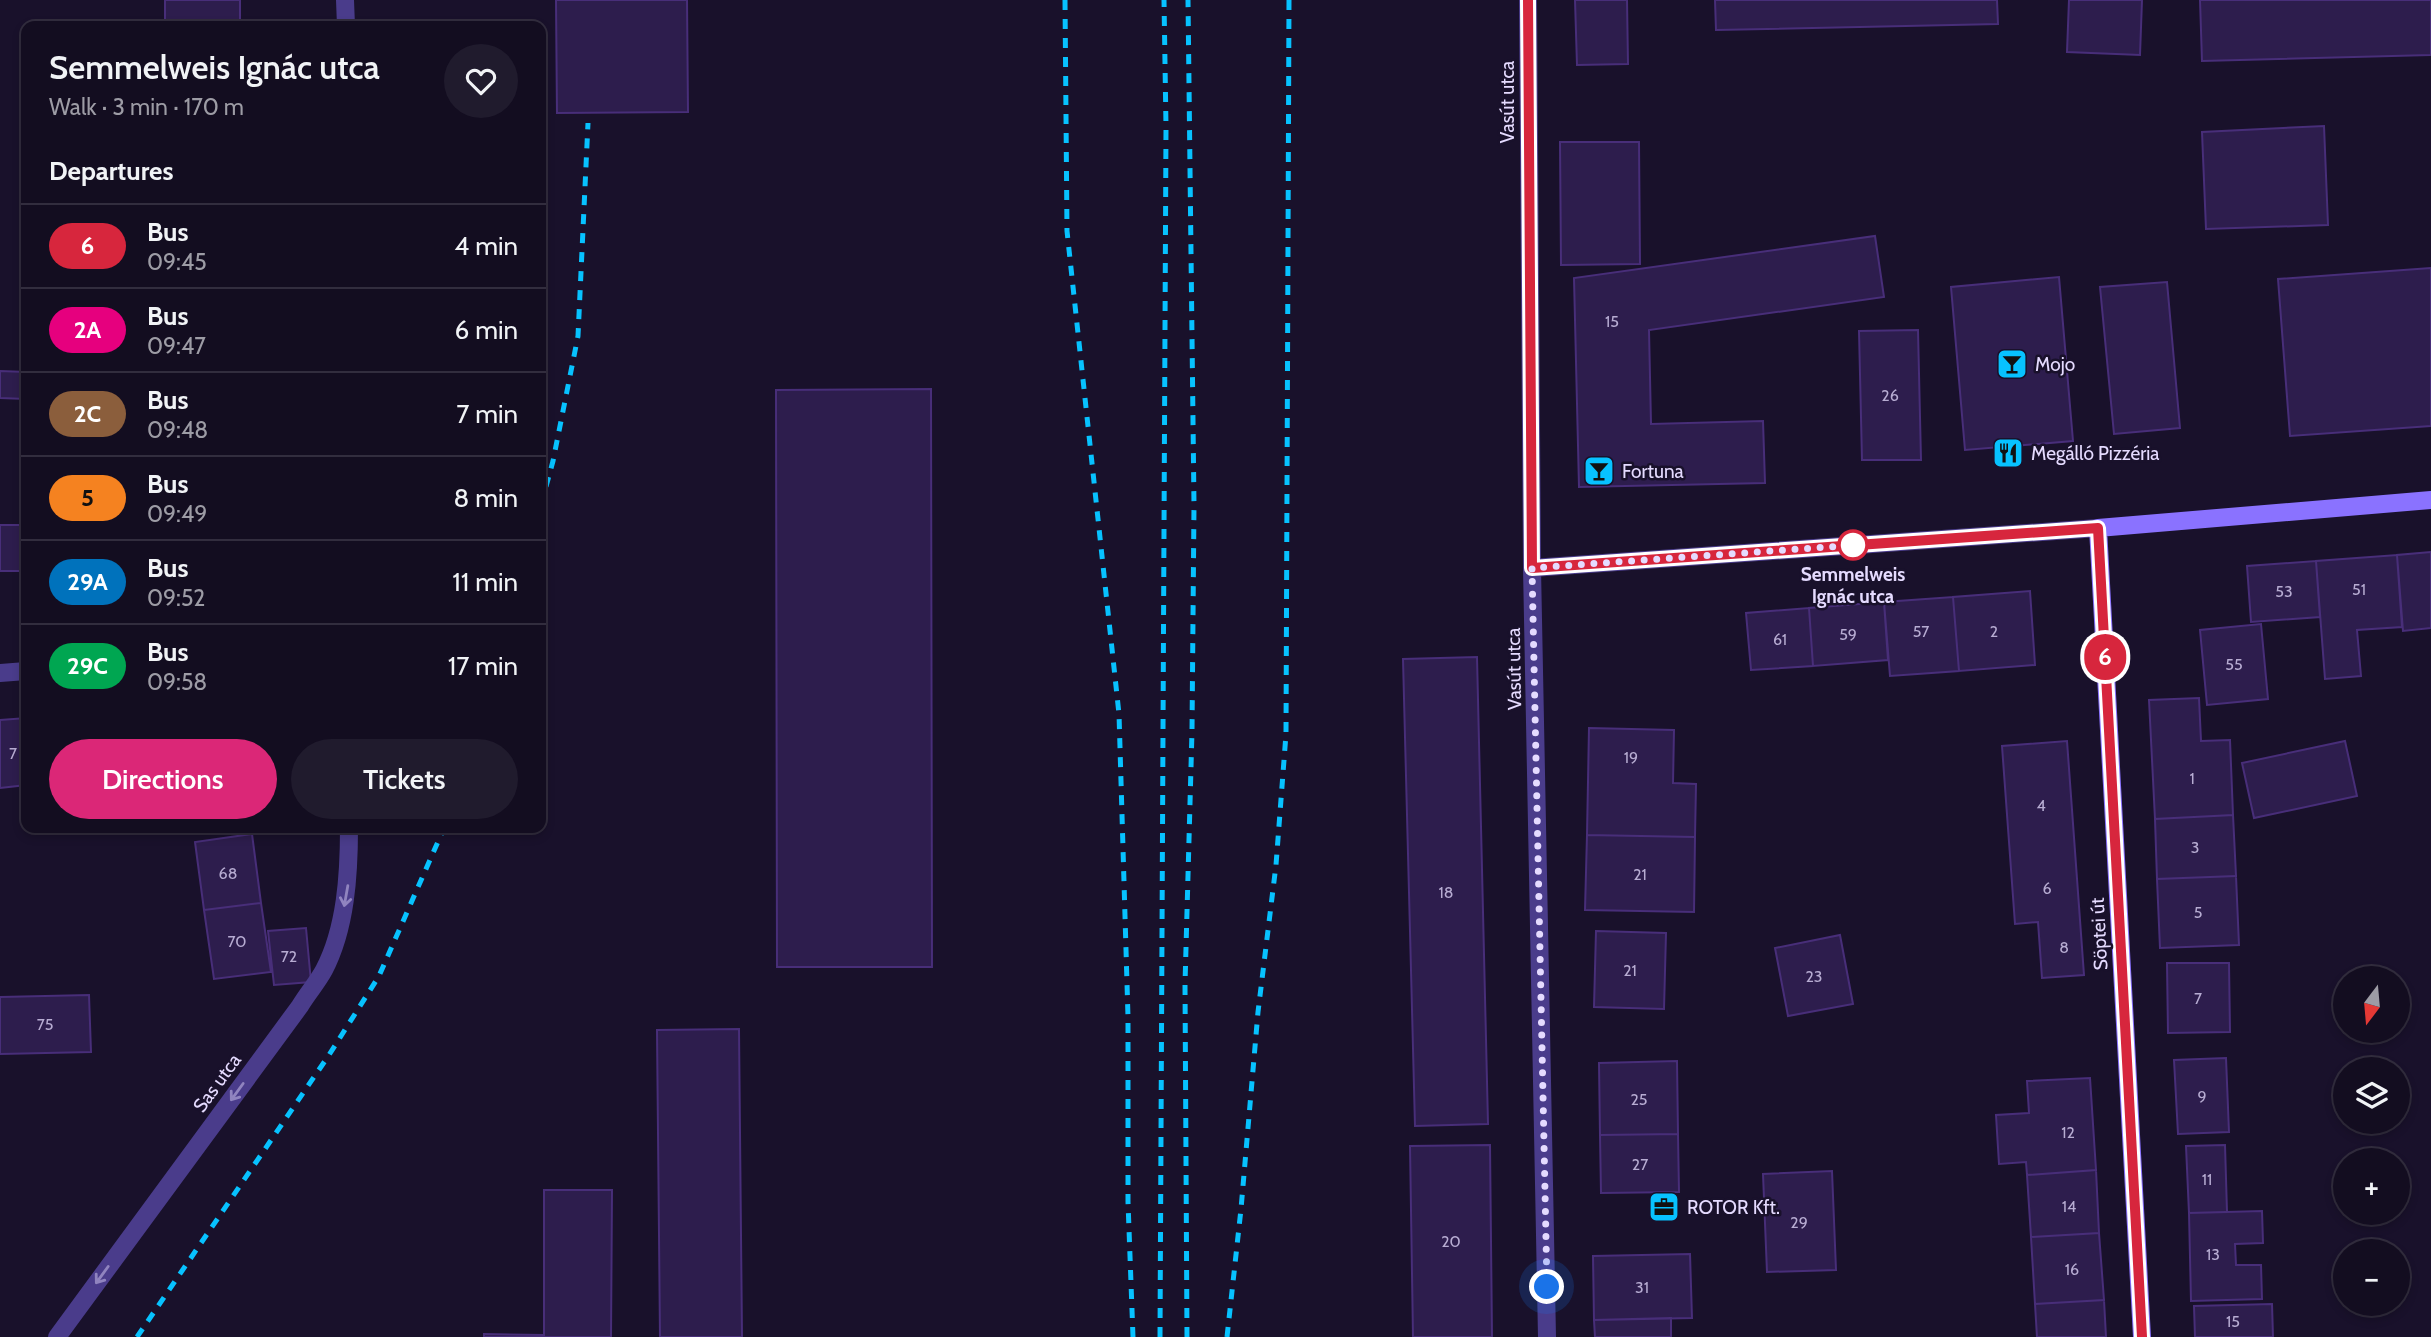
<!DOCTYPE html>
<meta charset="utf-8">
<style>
:root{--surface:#130d20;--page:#201b2d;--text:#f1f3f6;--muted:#9d9ca5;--line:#322d3e;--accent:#db2777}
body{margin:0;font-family:Cabin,sans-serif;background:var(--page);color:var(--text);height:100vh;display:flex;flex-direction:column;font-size:26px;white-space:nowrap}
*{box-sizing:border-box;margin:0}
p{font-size:23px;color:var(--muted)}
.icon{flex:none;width:38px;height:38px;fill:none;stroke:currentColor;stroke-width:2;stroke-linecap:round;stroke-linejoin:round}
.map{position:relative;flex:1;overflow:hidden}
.drawer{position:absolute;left:21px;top:21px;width:525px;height:812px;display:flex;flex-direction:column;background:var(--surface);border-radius:14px;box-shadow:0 4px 10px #0003,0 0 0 2px var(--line)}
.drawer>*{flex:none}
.badge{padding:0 14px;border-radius:23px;font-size:24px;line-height:46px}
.needle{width:46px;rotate:196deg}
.fabs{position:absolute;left:2333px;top:966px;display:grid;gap:14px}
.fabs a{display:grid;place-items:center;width:77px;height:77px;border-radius:50%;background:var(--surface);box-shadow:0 4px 10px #0003,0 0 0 2px var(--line);font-size:35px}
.you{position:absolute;width:35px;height:35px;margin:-18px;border:5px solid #fff;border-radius:50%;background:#1a73e8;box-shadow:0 0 0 10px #1a73e833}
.map>.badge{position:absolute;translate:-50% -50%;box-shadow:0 0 0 4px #fff}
h2{padding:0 28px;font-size:26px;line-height:63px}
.round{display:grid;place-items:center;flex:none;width:74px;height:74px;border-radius:37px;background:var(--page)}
.overview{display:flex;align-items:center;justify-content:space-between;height:119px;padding:0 28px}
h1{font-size:33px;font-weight:600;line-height:52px}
.action{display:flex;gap:14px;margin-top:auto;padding:14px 28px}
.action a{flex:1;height:80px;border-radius:42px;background:var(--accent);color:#fff;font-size:28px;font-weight:600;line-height:80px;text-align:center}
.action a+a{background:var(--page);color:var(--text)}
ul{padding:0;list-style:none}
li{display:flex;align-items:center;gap:21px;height:84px;padding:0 28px;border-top:2px solid var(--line)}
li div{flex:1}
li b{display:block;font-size:26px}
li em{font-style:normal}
li .badge{min-width:77px;font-weight:700;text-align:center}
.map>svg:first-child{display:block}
.building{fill:#2d1d4d;stroke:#482e79;stroke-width:2}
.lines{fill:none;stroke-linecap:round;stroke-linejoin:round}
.street{stroke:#4a3c8b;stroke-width:18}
.secondary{stroke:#8a72ff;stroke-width:18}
.rail{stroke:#07c2ff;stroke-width:5;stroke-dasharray:10 9;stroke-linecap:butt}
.oneway{stroke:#9084bf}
.line-casing{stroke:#fff;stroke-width:16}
.line{stroke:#d7263d;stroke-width:10}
.walk{stroke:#e5dbff;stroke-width:7;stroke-dasharray:0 12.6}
.stop-dot{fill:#fff;stroke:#d7263d;stroke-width:3.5}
.labels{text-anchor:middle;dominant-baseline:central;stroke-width:5;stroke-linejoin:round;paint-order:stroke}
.number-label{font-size:16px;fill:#b7acd2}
.street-label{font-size:19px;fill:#e5dbff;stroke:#19112b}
.poi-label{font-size:19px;fill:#e5dbff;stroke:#19112b;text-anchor:start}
.stop-label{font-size:19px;font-weight:bold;fill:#e5dbff;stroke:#19112b}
</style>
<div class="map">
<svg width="2431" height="1337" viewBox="0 0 2431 1337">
<rect width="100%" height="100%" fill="#19112b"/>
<path class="building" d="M 165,0 L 240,0 L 240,26 L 165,26 Z
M 556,0 L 687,0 L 688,112 L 557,113 Z
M 1575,0 L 1627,0 L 1628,64 L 1577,65 Z
M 1715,0 L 1997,0 L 1998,24 L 1716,30 Z
M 2069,0 L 2142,0 L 2140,55 L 2067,52 Z
M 2200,0 L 2431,0 L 2431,55 L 2202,61 Z
M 2324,126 L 2328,225 L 2206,229 L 2202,132 Z
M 1560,142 L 1639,142 L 1640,264 L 1561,265 Z
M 1875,236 L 1884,297 L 1649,330 L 1651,424 L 1763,421 L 1765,483 L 1579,487 L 1574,278 Z
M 2431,268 L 2431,426 L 2290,436 L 2278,279 Z
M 2059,277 L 2073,441 L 1965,450 L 1951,287 Z
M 2167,282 L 2180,428 L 2114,434 L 2100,287 Z
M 1918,330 L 1921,460 L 1862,460 L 1859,331 Z
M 0,371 L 26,372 L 26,399 L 0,398 Z
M 931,389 L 932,967 L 777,967 L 776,390 Z
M 25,504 L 26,571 L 0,571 L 0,525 L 25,525 Z
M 2431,552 L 2431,628 L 2403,631 L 2397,555 Z
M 2397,555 L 2402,627 L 2357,630 L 2361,676 L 2325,679 L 2316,561 Z
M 2316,561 L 2320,617 L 2251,622 L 2247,566 Z
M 2030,591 L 2035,665 L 1959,671 L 1953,597 Z
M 1953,597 L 1959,671 L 1890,676 L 1884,602 Z
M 1884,602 L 1888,660 L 1813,666 L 1809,608 Z
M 1809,608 L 1813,666 L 1751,670 L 1746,613 Z
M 2261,624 L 2268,699 L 2207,705 L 2200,630 Z
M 1477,657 L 1488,1124 L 1415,1126 L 1403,659 Z
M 2199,698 L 2201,741 L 2230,740 L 2233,815 L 2155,819 L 2149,700 Z
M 26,718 L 26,785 L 0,788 L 0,720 Z
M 1589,728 L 1674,730 L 1673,783 L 1696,784 L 1695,837 L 1587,835 Z
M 2067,741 L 2084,975 L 2042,978 L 2038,922 L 2015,924 L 2002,746 Z
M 2345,741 L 2357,796 L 2254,818 L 2242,763 Z
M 2233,815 L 2236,876 L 2157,879 L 2155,819 Z
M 247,828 L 321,828 L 321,832 L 247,833 Z
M 252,834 L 261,903 L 204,910 L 195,842 Z
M 1587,835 L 1695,837 L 1694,912 L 1585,910 Z
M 2236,876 L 2239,945 L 2160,948 L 2157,879 Z
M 261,903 L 271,972 L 214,979 L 204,910 Z
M 306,928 L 311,982 L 274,985 L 268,931 Z
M 1596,931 L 1666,933 L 1664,1009 L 1594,1007 Z
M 1840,935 L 1853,1004 L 1788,1016 L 1775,948 Z
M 2167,963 L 2229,963 L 2230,1032 L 2168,1033 Z
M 89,995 L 91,1052 L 0,1054 L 0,997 Z
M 739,1029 L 742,1337 L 660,1337 L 657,1030 Z
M 2226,1058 L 2229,1132 L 2178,1134 L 2174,1060 Z
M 1677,1061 L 1678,1134 L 1600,1135 L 1599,1063 Z
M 2090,1078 L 2096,1170 L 2027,1175 L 2026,1162 L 1999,1164 L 1996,1115 L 2029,1113 L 2027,1081 Z
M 1678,1134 L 1679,1192 L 1601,1193 L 1600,1135 Z
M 1490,1145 L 1492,1337 L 1413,1337 L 1410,1146 Z
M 2225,1145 L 2227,1212 L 2189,1213 L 2186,1146 Z
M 2096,1170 L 2099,1233 L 2031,1237 L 2027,1175 Z
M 1832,1171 L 1836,1270 L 1767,1272 L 1763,1174 Z
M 544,1190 L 612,1190 L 611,1337 L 484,1337 L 484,1334 L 544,1335 Z
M 2262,1211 L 2263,1243 L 2235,1244 L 2236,1265 L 2261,1265 L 2262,1299 L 2191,1301 L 2189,1213 Z
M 2099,1233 L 2104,1300 L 2035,1304 L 2031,1237 Z
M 1690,1254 L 1692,1318 L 1594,1320 L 1593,1256 Z
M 2104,1300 L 2106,1337 L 2037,1337 L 2035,1304 Z
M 2272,1304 L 2273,1337 L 2195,1337 L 2194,1306 Z
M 1671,1318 L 1671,1337 L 1595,1337 L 1594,1320 Z"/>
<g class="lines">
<path class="street" d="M 345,0 L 346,26
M 1528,0 L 1532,568 L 1547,1337
M 1532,568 L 2098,528
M 0,673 L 26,671
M 57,1337 L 300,1006 C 307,994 317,983 324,970 C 346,928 349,874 349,828"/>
<path class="secondary" d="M 2142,1337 L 2098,528 L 2431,500"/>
<path class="rail" d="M 1065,0 L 1067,231 L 1119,714 L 1128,1017 L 1128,1202 L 1133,1337
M 541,505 L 553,461 L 578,336 L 588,123
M 137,1337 L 329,1055 L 379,976 L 444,828
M 1160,1337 L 1166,127 L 1164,0
M 1187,1337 L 1185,984 L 1192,731 L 1194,505 L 1188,0
M 1227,1337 L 1241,1209 L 1258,1012 L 1276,865 L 1286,734 L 1289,0"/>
</g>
<defs><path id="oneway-shaft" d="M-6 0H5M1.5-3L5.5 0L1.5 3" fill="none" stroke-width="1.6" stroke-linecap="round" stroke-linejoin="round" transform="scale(1.75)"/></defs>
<g class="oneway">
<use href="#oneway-shaft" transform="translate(346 896) rotate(100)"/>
<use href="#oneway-shaft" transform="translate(237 1092) rotate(126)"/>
<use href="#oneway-shaft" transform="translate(102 1275) rotate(126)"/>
</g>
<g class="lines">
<g class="line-casing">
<path id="line" d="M 1528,0 L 1532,568 L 2098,528 L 2142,1337"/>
</g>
<use href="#line" class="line"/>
<path class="walk" d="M 1547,1287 L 1532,568 L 1856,545 L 1853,545"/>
</g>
<defs>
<g id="bar-square" transform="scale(1.575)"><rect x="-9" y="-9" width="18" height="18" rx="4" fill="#07c2ff" stroke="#19112b"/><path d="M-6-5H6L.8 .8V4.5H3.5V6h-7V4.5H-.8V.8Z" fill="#111"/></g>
<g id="restaurant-square" transform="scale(1.575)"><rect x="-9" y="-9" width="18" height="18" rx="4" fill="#07c2ff" stroke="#19112b"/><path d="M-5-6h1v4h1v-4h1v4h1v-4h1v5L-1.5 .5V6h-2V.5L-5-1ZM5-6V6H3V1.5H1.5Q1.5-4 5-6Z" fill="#111"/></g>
<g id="office-square" transform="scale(1.575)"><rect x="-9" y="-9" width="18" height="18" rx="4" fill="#07c2ff" stroke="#19112b"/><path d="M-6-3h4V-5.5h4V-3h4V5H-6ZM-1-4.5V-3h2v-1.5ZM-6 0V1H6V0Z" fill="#111"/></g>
</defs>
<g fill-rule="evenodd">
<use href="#bar-square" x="2012" y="364"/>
<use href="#restaurant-square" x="2008" y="453"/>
<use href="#bar-square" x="1599" y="471"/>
<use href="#office-square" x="1664" y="1207"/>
</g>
<circle class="stop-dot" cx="1853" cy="545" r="14"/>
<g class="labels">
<g class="number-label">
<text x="1612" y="321">15</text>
<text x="1890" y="395">26</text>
<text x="2359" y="589">51</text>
<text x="2284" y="591">53</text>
<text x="1921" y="631">57</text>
<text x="1994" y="631">2</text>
<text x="1848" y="634">59</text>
<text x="1780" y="639">61</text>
<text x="2234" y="664">55</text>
<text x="13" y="753">7</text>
<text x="1631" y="757">19</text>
<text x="2192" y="778">1</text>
<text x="2041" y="805">4</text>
<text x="2195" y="847">3</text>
<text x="228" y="873">68</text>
<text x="1640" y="874">21</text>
<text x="2047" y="888">6</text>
<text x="1446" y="892">18</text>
<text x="2198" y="912">5</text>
<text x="237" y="941">70</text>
<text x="2064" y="947">8</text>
<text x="289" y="956">72</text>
<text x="1630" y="970">21</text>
<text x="1814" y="976">23</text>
<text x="2198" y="998">7</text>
<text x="45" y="1024">75</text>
<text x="2202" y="1096">9</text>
<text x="1639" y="1099">25</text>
<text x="2068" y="1132">12</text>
<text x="1640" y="1164">27</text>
<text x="2207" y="1179">11</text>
<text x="2069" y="1206">14</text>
<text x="1799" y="1222">29</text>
<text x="1451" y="1241">20</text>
<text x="2213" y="1254">13</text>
<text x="2072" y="1269">16</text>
<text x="1642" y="1287">31</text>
<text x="2233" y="1321">15</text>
</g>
<g class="street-label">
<text transform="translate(1507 102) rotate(-90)">Vasút utca</text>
<text transform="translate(1514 669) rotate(-91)">Vasút utca</text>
<text transform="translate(2099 934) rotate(-93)">Söptei út</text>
<text transform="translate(217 1083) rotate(-54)">Sas utca</text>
</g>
<g class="poi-label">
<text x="2035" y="364">Mojo</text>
<text x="2031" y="453">Megálló Pizzéria</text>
<text x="1622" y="471">Fortuna</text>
<text x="1687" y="1207">ROTOR Kft.</text>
</g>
<g class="stop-label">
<text x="1853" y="574">Semmelweis<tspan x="1853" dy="22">Ignác utca</tspan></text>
</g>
</g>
</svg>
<div class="fabs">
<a><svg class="needle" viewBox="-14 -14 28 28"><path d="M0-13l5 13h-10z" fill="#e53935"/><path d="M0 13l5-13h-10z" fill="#9d9ca5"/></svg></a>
<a><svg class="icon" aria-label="layers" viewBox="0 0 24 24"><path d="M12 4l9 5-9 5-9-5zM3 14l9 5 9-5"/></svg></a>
<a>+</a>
<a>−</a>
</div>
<div class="you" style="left:1547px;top:1287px"></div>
<b class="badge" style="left:2105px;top:657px;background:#d7263d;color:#fff">6</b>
<section class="drawer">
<div class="overview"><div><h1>Semmelweis Ignác utca</h1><p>Walk · 3 min · 170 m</p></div><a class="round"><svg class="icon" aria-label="heart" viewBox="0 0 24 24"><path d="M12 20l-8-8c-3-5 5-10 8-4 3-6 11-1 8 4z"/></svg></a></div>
<h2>Departures</h2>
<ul>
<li><span class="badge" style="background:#d7263d;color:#fff">6</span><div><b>Bus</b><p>09:45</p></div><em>4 min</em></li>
<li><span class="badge" style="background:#e6007e;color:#fff">2A</span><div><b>Bus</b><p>09:47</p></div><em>6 min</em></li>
<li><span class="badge" style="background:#8b5e3c;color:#fff">2C</span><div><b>Bus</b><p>09:48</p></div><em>7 min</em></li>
<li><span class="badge" style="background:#f58220;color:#111">5</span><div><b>Bus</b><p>09:49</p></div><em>8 min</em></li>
<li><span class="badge" style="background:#0072bc;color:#fff">29A</span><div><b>Bus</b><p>09:52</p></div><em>11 min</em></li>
<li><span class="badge" style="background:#00a651;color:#fff">29C</span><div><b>Bus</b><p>09:58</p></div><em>17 min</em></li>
</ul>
<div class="action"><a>Directions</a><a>Tickets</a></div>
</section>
</div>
